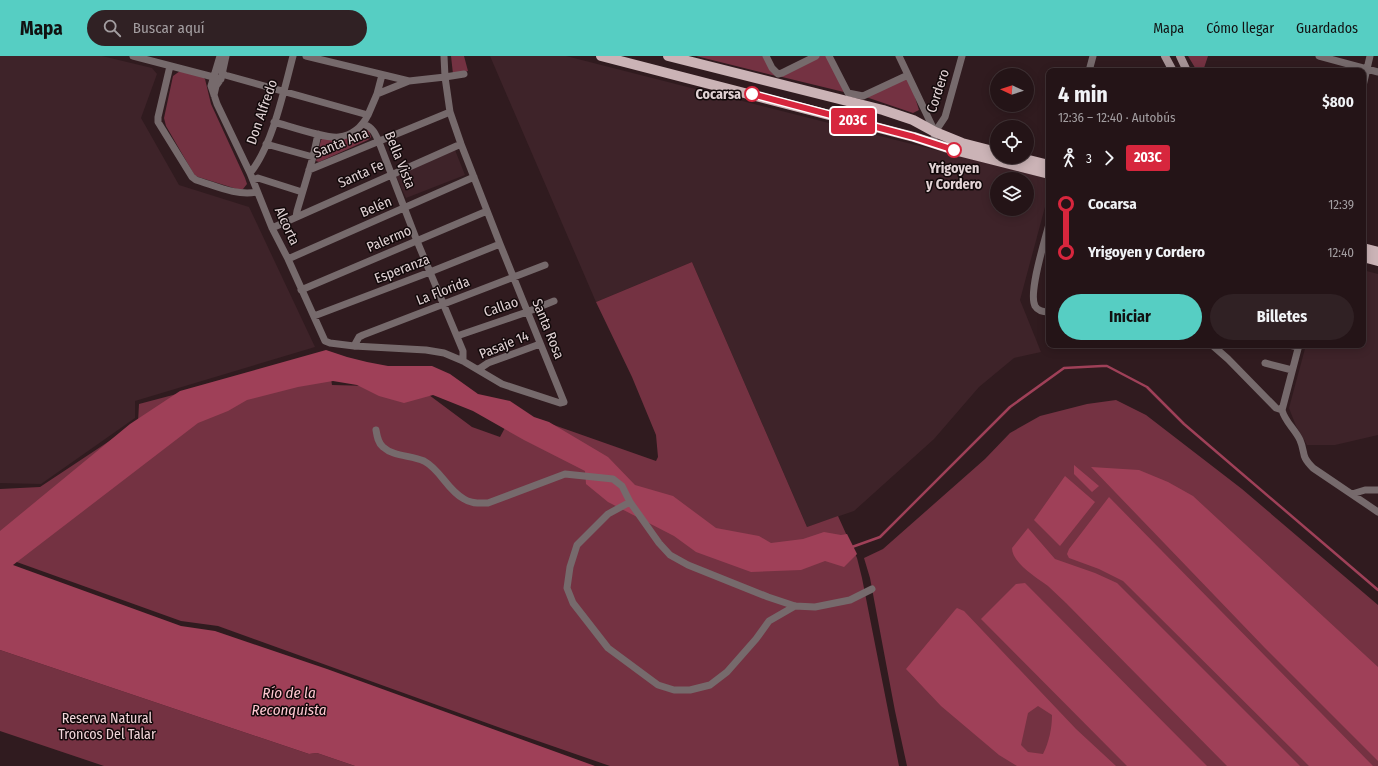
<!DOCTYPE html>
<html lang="es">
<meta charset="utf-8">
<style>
:root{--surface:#241417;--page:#302124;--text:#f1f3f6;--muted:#a39ea1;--line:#413336;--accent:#56cec3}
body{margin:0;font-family:"Fira Sans Condensed",sans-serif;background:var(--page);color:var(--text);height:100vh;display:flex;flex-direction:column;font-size:15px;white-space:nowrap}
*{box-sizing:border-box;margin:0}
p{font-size:13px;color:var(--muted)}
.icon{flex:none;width:22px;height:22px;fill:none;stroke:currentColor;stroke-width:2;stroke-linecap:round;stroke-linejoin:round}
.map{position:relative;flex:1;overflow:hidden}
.sheet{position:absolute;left:1046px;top:12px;width:320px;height:280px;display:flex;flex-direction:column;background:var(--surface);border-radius:8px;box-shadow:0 2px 10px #0003,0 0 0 1px var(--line)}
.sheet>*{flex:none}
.badge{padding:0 8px;border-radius:3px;font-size:14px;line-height:26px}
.needle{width:26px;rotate:274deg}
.tools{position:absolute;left:990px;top:12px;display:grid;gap:8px}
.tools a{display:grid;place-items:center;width:44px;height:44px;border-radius:50%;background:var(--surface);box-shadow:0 2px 10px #0003,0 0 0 1px var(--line);font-size:20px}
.map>.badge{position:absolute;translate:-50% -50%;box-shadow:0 0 0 2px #fff}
.legs{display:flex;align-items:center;gap:6px;height:44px;padding:0 12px;font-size:13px}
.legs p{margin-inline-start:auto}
.summary{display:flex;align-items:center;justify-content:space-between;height:68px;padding:0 12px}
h1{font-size:22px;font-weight:700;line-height:30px}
.button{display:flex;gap:8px;margin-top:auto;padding:8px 12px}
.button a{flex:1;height:46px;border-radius:24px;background:var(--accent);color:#111;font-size:16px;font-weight:700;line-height:46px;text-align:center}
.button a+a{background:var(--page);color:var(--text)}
ul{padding:0 12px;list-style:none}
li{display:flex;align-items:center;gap:14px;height:48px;font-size:15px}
li i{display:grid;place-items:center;width:6px;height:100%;margin:0 5px;background:currentColor}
li i::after{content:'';width:10px;height:10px;margin:-5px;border:3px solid;border-radius:50%;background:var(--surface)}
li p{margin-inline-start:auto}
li:first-child i{background:linear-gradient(#0000 50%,currentColor 0)}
li:last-child i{background:linear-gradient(currentColor 50%,#0000 0)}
header{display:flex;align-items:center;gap:24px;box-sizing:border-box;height:56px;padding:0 20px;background:var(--accent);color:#111}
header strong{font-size:19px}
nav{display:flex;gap:22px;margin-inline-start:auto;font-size:14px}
.search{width:280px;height:36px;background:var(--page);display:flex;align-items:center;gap:10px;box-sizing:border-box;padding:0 14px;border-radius:22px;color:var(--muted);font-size:15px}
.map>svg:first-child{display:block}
.built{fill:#3e2329;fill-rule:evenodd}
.green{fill:#743242}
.water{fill:#9f4058;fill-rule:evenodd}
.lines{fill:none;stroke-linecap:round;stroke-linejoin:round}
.stream{stroke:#9f4058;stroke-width:2.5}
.street{stroke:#766a6c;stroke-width:7}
.secondary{stroke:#a69396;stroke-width:8}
.primary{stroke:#cbb3b6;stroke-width:10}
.line-1-casing{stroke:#fff;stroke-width:9}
.line-1{stroke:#d7263d;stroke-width:6}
.stop-1-dot{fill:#fff;stroke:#d7263d;stroke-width:2}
.labels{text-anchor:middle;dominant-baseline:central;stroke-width:3;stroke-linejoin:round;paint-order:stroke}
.street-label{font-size:14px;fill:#e2d3d5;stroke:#12090a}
.stop-label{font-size:14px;font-weight:bold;fill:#e2d3d5;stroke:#12090a;text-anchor:end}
.park-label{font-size:14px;fill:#f1d5d9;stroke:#12090a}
.water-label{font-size:15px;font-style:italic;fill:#ffc8d2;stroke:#12090a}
</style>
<header>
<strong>Mapa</strong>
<div class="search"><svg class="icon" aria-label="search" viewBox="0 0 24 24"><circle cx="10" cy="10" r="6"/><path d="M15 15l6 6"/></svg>Buscar aquí</div>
<nav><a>Mapa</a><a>Cómo llegar</a><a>Guardados</a></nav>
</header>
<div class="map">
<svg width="1378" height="710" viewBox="0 0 1378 710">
<rect width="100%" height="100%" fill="#301b1f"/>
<path class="built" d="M 0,0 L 102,0 L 152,12 L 157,18 L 141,62 L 179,129 L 249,151 L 315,291 L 135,345 L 135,362 L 41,428 L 0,427 Z
M 490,0 L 566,0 L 1049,123 L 1049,136 L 1020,244 L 1041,296 L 1014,302 L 979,331 L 934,383 L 854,455 L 807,471 L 692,206 L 596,246 ZM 997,123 L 1027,123 L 1027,153 L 997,153 Z
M 455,94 L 465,119 L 406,142 L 396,120 Z
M 1363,214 L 1378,218 L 1378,379 L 1335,389 L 1307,389 L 1296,370 L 1289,352 L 1306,289 L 1363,289 Z"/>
<path class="green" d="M 451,0 L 464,0 L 468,15 L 453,18 Z
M 696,0 L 766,0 L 776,20 Z
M 816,0 L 829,0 L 848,37 L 778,20 Z
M 1188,0 L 1208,0 L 1203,15 L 1197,15 Z
M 180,15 L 202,20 L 205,23 L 211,48 L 245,122 L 247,128 L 243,133 L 240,134 L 195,120 L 166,70 L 164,62 L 173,20 Z
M 908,19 L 919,54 L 913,57 L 863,40 Z
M 366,74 L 369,75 L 371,81 L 368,84 L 319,106 L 316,105 L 321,84 L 323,82 L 339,85 Z
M 692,206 L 807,471 L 838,460 L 857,502 L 862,522 L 899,710 L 610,710 L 509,675 L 218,570 L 181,565 L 0,500 L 0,433 L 40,431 L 138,366 L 139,348 L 327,298 L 332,329 L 370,330 L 425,336 L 472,371 L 500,381 L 514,355 L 656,405 L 658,401 L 656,379 L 632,321 L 596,246 Z
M 1116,344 L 1146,359 L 1242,433 L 1378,549 L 1378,710 L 907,710 L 895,655 L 870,522 L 864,502 L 883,493 L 985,403 L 1010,377 L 1040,360 L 1087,348 Z
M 0,594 L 309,698 L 317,697 L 355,710 L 104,710 L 0,675 Z"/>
<path class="water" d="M 326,294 L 347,301 L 367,306 L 388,310 L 432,310 L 450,318 L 478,338 L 510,345 L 534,361 L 549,366 L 608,401 L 635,429 L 673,440 L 716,472 L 759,480 L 771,487 L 803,483 L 824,476 L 841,479 L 847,478 L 857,498 L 844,511 L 825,505 L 801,514 L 751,516 L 696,496 L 674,480 L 608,446 L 586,428 L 585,415 L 524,384 L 473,355 L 433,339 L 404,347 L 379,340 L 357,329 L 333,325 L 298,331 L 247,344 L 228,355 L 198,367 L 13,509 L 181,570 L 215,575 L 327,613 L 595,710 L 355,710 L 317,697 L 309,698 L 0,594 L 0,475 L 130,368 L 180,335 Z
M 1074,409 L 1099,430 L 1092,436 L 1074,418 Z
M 1091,411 L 1139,414 L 1168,426 L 1193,440 L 1378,611 L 1378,705 L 1264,591 Z
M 1065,420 L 1095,446 L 1060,490 L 1034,464 Z
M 1109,441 L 1373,710 L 1309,710 L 1123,525 L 1099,513 L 1069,502 L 1067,498 L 1069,493 Z
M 1028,472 L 1055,503 L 1095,517 L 1117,527 L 1300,710 L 1227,710 L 1066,547 C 1060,541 1054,536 1048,530 C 1037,522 1012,507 1012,492 Z
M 1025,527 L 1197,700 L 1207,710 L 1127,710 L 981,563 L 1016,528 Z
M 957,552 L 964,555 L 1076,673 L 1116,710 L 1017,710 L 999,699 L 941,650 L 906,613 L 955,554 ZM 1038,650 L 1052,659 C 1052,672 1049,686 1043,698 L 1028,696 L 1021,689 L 1028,657 Z"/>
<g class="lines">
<path class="stream" d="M 852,491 L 880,481 L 1010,351 L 1064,312 L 1102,310 L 1107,310 L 1147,331 L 1184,368 L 1378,534"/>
<path class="street" d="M 133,0 L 221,23
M 220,0 L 211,30 L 217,48 L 250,117 L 272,172 L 288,203 L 325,285 L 330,287 L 354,290 L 426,294 L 444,297 L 463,305 L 502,328 L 560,347 L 564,346 L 500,188 L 461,88 L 450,56 L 445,21 L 444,0
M 306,0 L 409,25
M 766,0 L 772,12 L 778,18 L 782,17 L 816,0
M 829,0 L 848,37 L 863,40 L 908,19
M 899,0 L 935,76 L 933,88
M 1319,0 L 1378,16
M 170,10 L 158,61 L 158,66 L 192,121 L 196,124 C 216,130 236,140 257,136
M 1089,15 L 1093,0
M 222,16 L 225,19 L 368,59 C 362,71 353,79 339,81 C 326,83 289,70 274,66
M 1363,30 L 1370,0
M 377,38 L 382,19
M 214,39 L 216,30 L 221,23 L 226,0
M 368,59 L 377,38 L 409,25 L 445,21 L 464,18
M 364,68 C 373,72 375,77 379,86 L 417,185 L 463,295 L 463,305
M 935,76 L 945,61 L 962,0
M 266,88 L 313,101
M 309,114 L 450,56
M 250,117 C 272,91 284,34 293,0
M 253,124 L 258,122 L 302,136
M 296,161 L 297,155 L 313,101 L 318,78
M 1049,168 C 1045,184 1028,237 1035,250 C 1038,255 1044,256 1049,256
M 272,172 L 461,88
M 288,203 L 474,121
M 301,234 L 487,155
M 314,260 L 430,216 L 500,188
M 457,280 L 527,256 L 554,245
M 1212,289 L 1228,303 L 1276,352 L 1282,354
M 1289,289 L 1298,291
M 1299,289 L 1282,354 C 1285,366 1295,373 1300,384 C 1306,398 1300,399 1313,412 L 1378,456
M 354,290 L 359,281 L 363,279 L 545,209
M 1265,307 L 1292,314
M 479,313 L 488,307 L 540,288
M 376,374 C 377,380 378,387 383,391 C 394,401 411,399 424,405 C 441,414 447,434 464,443 C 471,448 480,447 488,447 L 565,418 L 613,423 L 622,430 L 630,446 L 659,487 L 670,499 L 688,509 L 768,541 L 795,550 L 815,551 L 850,544 L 872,533
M 1352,438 L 1365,434 L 1378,434
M 630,446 L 608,458 L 577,489 L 570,511 L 567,532 L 573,547 L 608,592 L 658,629 L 674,634 L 690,634 L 710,629 L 727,616 L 756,583 L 769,565 L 795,550"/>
<path class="secondary" d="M 1165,0 L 1173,15
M 1180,0 L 1187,15"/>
<path class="primary" d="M 601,0 L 914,81 L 954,94 L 1049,118
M 668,0 L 883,54 L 913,64 L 935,76 L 962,87 L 997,96
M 1017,101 L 1049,109
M 1363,192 L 1378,196
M 1363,201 L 1378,205"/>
</g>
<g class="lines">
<g class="line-1-casing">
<path id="line-1" d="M 752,38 L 914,81 L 954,94"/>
</g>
<use href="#line-1" class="line-1"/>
</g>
<g class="stop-1-dot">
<circle cx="752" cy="38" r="7"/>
<circle cx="954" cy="94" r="7"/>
</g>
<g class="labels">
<g class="street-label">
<text transform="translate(938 35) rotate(-72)">Cordero</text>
<text transform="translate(262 56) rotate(-71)">Don Alfredo</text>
<text transform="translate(341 87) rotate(-22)">Santa Ana</text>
<text transform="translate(400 104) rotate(68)">Bella Vista</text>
<text transform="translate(361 118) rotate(-24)">Santa Fe</text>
<text transform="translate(376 151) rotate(-23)">Belén</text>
<text transform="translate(287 170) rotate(65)">Alcorta</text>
<text transform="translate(389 183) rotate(-23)">Palermo</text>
<text transform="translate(402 213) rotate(-21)">Esperanza</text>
<text transform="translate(443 235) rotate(-21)">La Florida</text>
<text transform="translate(501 251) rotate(-19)">Callao</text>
<text transform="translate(548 273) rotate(68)">Santa Rosa</text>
<text transform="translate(504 289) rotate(-22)">Pasaje 14</text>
</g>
<g class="stop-label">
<text x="741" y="38">Cocarsa</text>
<text x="954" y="112" text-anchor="middle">Yrigoyen<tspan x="954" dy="16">y Cordero</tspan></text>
</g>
<g class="park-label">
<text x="107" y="662">Reserva Natural<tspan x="107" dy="16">Troncos Del Talar</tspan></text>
</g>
<g class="water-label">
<text x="289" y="637">Río de la<tspan x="289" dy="17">Reconquista</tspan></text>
</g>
</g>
</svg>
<div class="tools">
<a><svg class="needle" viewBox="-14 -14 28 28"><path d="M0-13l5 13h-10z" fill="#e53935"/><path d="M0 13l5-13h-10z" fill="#a39ea1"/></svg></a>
<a><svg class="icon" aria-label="locate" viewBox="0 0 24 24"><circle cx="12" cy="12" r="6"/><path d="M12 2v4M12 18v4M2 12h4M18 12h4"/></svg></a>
<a><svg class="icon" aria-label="layers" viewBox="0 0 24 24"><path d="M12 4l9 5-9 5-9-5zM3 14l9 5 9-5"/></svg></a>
</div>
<b class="badge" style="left:853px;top:65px;background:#d7263d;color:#fff">203C</b>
<section class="sheet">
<div class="summary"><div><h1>4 min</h1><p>12:36 – 12:40 · Autobús</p></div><b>$800</b></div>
<div class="legs"><svg class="icon" aria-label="walk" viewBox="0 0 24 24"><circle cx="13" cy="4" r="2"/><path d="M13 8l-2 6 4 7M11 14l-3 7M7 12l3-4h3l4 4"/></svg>3<svg class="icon" aria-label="forward" viewBox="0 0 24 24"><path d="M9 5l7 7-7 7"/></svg><b class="badge" style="background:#d7263d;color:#fff">203C</b></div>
<ul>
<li><i style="color:#d7263d"></i><b>Cocarsa</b><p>12:39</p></li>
<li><i style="color:#d7263d"></i><b>Yrigoyen y Cordero</b><p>12:40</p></li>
</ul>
<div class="button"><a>Iniciar</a><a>Billetes</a></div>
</section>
</div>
